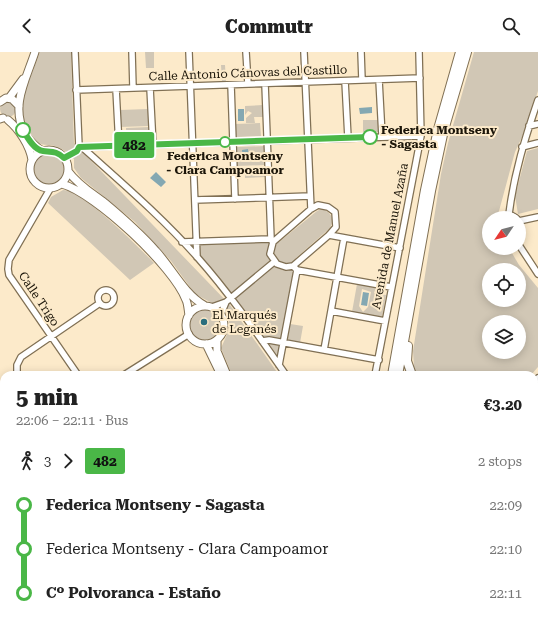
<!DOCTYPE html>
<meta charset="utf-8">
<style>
:root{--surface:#fff;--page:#f2f2f2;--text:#222;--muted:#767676}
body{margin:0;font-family:"Roboto Serif",serif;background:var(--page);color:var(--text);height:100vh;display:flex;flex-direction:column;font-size:15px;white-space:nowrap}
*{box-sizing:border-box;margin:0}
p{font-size:13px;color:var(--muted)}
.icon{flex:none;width:22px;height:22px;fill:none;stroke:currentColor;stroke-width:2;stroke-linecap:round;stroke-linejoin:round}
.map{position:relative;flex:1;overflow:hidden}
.side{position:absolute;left:0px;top:319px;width:538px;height:252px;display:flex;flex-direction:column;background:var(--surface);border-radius:12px 12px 0 0;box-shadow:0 2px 10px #0003}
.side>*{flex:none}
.badge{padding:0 8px;border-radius:3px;font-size:14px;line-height:26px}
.needle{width:26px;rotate:235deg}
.buttons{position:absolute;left:482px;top:159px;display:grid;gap:8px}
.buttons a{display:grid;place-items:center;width:44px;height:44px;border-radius:50%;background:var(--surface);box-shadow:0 2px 10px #0003;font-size:20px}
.map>.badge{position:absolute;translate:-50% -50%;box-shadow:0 0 0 2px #fff}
.legs{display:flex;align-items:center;gap:6px;height:44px;padding:0 16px;font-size:13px}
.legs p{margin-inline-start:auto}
.head{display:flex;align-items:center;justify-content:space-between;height:68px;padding:0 16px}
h1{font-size:22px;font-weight:800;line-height:30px}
ul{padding:0 16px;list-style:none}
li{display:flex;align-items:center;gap:14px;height:44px;font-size:15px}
li i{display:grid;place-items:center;width:6px;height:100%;margin:0 5px;background:currentColor}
li i::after{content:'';width:10px;height:10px;margin:-5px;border:3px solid;border-radius:50%;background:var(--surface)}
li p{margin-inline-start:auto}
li:first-child i{background:linear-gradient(#0000 50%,currentColor 0)}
li:last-child i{background:linear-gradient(currentColor 50%,#0000 0)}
header{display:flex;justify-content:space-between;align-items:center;height:52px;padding:0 16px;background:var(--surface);font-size:18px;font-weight:800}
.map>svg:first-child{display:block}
.green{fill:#d1c7b5;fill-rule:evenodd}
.forest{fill:#bcac91}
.water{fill:#84a8b2}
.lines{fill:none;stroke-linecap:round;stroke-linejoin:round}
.minor-casing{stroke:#807054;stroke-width:8}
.major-casing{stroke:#807054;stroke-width:9}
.highway-casing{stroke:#807054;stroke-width:10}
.minor{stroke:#fff;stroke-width:5.5}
.major{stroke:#fff;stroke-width:7}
.highway{stroke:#fff;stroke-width:8}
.line-1-casing{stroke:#fff;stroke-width:9}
.line-1{stroke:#4ab747;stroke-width:6}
.stop-1-dot{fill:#fff;stroke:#4ab747;stroke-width:2}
.poi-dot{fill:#2a6e7e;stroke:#fceaca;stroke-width:1.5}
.labels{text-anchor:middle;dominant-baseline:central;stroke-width:4;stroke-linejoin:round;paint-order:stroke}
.street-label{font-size:12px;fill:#1b1509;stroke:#fceaca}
.stop-label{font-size:12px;font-weight:bold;fill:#1b1509;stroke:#fceaca;text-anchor:start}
.poi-label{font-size:12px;fill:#1b1509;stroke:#fceaca;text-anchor:start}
</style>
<header><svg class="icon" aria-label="back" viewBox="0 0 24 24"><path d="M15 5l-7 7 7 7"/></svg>Commutr<svg class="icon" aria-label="search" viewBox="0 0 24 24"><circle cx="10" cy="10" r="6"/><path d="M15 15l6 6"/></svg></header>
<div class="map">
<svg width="538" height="571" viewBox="0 0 538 571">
<rect width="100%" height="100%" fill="#fceaca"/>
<path class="green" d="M 40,0 L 71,0 L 74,91 L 230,253 L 279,323 L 232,323 L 221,296 L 229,278 L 229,263 L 210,250 L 195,242 L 171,209 L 135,170 L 81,126 L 74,116 L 74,107 C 67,100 61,95 51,93 C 47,93 42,93 39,91 C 35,89 32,83 29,79 C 13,54 32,25 40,0 Z
M 145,0 L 154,0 L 154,16 L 146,16 Z
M 474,0 L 538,0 L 538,39 L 523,83 L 515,100 L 499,159 L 496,166 L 489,166 L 489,196 L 509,196 L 519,213 L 538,236 L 538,315 L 531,323 L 417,323 L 414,315 L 413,299 L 441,122 L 448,91 ZM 489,218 L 519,218 L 519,248 L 489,248 ZM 489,270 L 519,270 L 519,300 L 489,300 Z
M 221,13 L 225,13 L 226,30 L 222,30 Z
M0 57a8 8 0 1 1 16 0a8 8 0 1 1-16 0Z
M 263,53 L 264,65 L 254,65 L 255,71 L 246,71 L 246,66 L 252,61 L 248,59 L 245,63 L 245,54 Z
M 148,57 L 149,74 L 120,75 L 120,58 Z
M 363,68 L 378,68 L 379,80 L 363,80 Z
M 260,71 L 261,84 L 235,85 L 235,72 Z
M 149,75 L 149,88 L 127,89 L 126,76 Z
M 265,94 L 265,113 L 237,114 L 236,95 Z
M 538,96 L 538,157 L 518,162 L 515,144 L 527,99 Z
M33 118a16 16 0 1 1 32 0a16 16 0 1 1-32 0Z
M 265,115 L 266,125 L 245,126 L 245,116 Z
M 63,138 C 81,137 140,196 154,211 L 130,228 L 48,151 L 51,145 Z
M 321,157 C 331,159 335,167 330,176 L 296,206 L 278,307 L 239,251 L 200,205 L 199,193 L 279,190 L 317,159 Z
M 357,232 L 376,235 L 374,241 L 386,243 L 382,265 L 352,260 ZM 362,237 L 371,240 L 368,255 L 363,260 L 359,254 Z
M188 272a16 16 0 1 1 32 0a16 16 0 1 1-32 0Z
M 290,272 L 303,274 L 300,291 L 287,289 Z
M 538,373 L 538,403 L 534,385 Z
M 538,445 L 538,571 L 329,571 L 331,567 L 534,567 L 534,450 Z"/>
<path class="forest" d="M 538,456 L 538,552 L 534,546 L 534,460 Z
M 457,567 L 531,567 L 533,571 L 459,571 Z"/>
<path class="water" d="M 372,55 L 372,61 L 360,62 L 359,56 Z
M 238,57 L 244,57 L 244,69 L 238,69 Z
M 248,97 L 249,110 L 243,110 L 242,98 Z
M 156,120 L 166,130 L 161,135 L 150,126 Z
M 363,240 L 369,241 L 367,254 L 361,253 Z"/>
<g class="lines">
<g class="minor-casing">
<path id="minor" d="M 75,0 L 79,95
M 132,0 L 133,36
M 189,0 L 197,205
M 246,0 L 248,32
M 304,0 L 311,157
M 361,0 L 362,28
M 379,28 L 382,84
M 345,29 L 348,86
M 265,32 L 271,187
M 231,33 L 235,147
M 150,36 L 153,93
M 116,37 L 119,94
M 76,38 L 420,26
M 529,74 L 538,72
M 79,95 L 421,84
M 522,95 L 538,91
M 83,96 C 122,131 163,166 198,206 C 230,242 258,283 286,323
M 64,106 L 77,99 L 79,95
M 50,137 L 9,208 L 8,217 L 9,223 L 78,323
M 195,148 L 310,144
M 318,153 L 328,155 L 335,160 L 336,175 L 329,183 L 293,214 L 286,215 L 277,212 L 270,202 L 273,190 L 311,157 Z
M 509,162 C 514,122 525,86 538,48
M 500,166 L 509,162 L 516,166
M 519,169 L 538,165
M 329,183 L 400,196
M 182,190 L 269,187 L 273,189
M 519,193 L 538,222
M 293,214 L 297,218 L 391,235
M98 246a8 8 0 1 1 16 0a8 8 0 1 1-16 0Z
M 212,255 L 226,250 L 274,210
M 331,259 L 385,269
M 221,262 L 226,250
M 262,289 L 269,288 L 379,308
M 324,298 L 344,186
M 279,313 L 297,218
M 17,323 L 17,313 L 21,305 L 100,251
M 124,323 L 189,282
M 375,323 L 421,84 L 419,0
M 534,330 L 538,326
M 534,343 L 538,348"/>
</g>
<g class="major-casing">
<path id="major" d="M 35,0 C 26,28 10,54 25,82 C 30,89 35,95 43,99
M 9,46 L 23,27
M 0,50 L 6,46 L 12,47 L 19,54
M 0,67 L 3,66
M 8,68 C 19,77 30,94 32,108
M30 117a19 19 0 1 1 38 0a19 19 0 1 1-38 0Z
M 68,119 C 78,133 92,141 105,151 C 123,166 140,181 156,199 C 171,215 185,243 204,253
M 62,132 C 95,141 174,215 186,248 C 188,252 188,258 189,263
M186 273a19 19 0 1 1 38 0a19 19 0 1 1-38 0Z
M 217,288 L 217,299 L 227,323
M 206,292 L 221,323"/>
</g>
<g class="highway-casing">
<path id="highway" d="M 408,294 L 407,309 L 412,323
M 392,323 L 425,138 L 438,77 L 460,0
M 398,323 L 431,139 L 444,78 L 467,0
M 534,371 L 538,361
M 534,409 L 538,418
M 534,445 L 538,436
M 317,571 L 319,567
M 324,571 L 326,567"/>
</g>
<use href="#minor" class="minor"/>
<use href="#major" class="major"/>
<use href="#highway" class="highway"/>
</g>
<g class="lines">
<g class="line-1-casing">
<path id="line-1" d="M 23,78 C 27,85 34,98 43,99 C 52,100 57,99 64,106 L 77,99 L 79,95 L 370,85"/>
</g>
<use href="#line-1" class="line-1"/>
</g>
<g class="stop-1-dot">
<circle cx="23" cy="78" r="7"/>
<circle cx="370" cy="85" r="7"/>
<circle cx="225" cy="90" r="5"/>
</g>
<circle class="poi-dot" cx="204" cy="270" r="4"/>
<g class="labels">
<g class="street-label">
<text transform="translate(248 21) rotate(-2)">Calle Antonio Cánovas del Castillo</text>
<text transform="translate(390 184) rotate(-79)">Avenida de Manuel Azaña</text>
<text transform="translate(39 247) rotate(56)">Calle Trigo</text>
</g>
<g class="stop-label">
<text x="381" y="78">Federica Montseny<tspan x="381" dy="14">- Sagasta</tspan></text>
<text x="225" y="104" text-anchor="middle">Federica Montseny<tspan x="225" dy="14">- Clara Campoamor</tspan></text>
</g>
<g class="poi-label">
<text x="212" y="263">El Marqués<tspan x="212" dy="14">de Leganés</tspan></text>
</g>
</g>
</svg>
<div class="buttons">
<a><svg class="needle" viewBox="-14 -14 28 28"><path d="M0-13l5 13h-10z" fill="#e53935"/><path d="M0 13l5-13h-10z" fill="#767676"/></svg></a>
<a><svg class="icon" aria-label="locate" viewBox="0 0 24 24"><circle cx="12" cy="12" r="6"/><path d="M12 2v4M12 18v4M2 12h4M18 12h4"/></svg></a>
<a><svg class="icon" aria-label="layers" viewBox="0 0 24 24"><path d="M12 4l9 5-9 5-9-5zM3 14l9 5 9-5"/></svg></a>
</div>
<b class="badge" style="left:134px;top:93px;background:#4ab747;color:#111">482</b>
<section class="side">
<div class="head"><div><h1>5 min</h1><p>22:06 – 22:11 · Bus</p></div><b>€3.20</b></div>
<div class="legs"><svg class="icon" aria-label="walk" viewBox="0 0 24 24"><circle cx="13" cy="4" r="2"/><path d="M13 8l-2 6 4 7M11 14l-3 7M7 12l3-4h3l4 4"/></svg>3<svg class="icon" aria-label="forward" viewBox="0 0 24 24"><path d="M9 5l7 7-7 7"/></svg><b class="badge" style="background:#4ab747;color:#111">482</b><p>2 stops</p></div>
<ul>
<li><i style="color:#4ab747"></i><b>Federica Montseny - Sagasta</b><p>22:09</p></li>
<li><i style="color:#4ab747"></i><span>Federica Montseny - Clara Campoamor</span><p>22:10</p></li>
<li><i style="color:#4ab747"></i><b>Cº Polvoranca - Estaño</b><p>22:11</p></li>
</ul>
</section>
</div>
